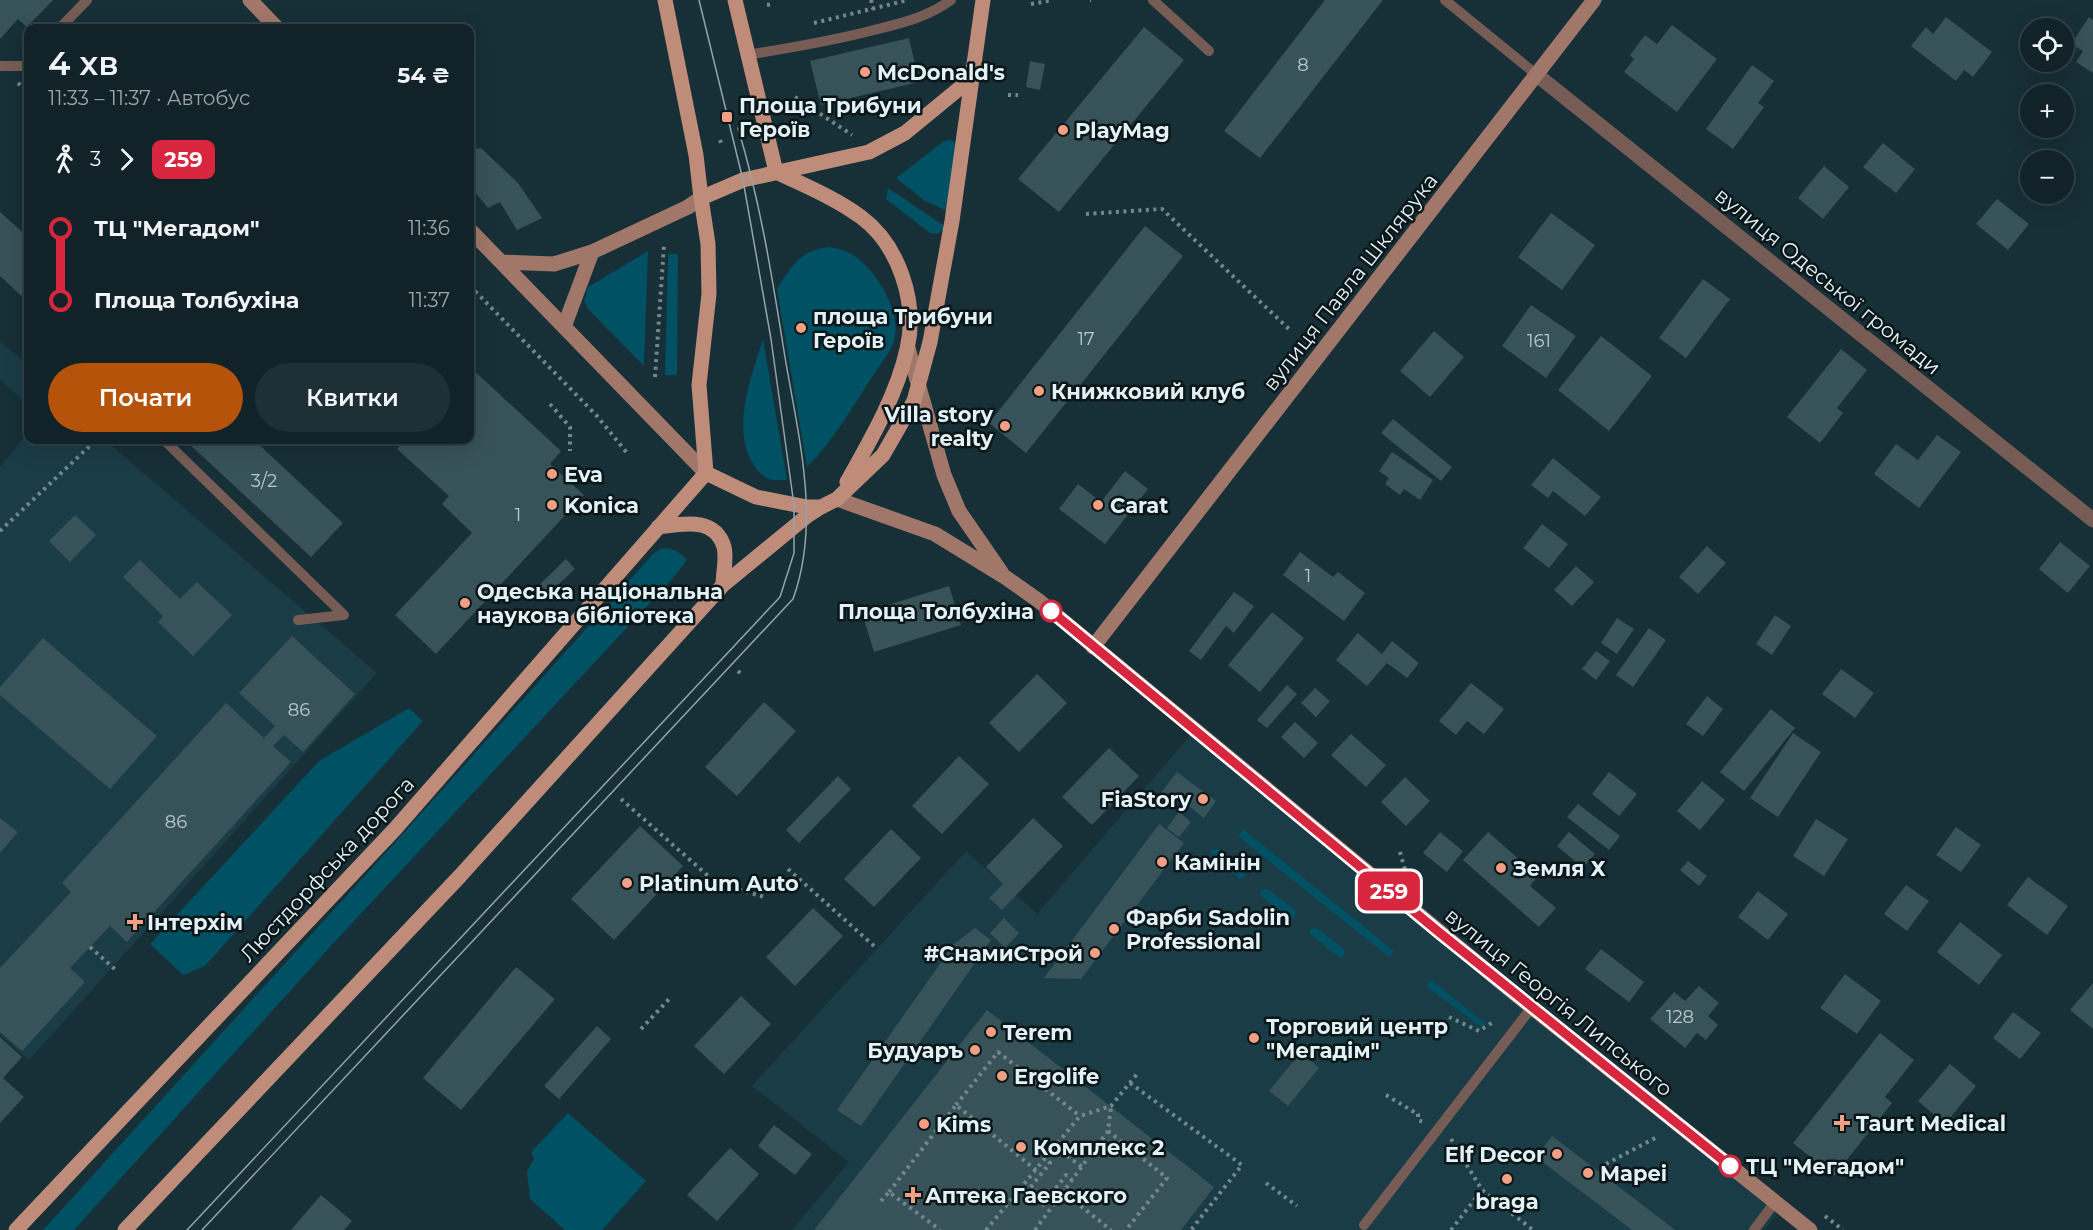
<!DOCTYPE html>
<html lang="uk">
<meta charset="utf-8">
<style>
:root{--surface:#112329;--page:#1e2f35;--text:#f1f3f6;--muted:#9ca4a8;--line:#304046;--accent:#b45309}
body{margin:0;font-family:Montserrat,sans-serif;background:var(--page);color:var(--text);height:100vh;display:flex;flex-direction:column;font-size:22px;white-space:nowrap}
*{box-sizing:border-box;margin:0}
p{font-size:20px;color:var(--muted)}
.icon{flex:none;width:33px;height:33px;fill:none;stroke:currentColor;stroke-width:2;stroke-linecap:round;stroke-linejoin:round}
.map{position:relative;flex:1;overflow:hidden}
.details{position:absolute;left:24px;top:24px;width:450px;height:420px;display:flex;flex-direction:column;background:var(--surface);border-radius:12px;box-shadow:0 6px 24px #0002,0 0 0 2px var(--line)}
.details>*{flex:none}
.badge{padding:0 12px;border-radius:9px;font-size:21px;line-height:39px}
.fabs{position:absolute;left:2020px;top:18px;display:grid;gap:12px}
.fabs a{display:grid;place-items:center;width:54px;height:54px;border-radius:50%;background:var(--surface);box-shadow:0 6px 24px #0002,0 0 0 2px var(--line);font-size:30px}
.map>.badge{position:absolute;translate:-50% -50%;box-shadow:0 0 0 3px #fff}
.legs{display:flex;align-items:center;gap:9px;height:66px;padding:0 24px;font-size:20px}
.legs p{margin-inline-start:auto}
.headline{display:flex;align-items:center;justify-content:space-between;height:102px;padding:0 24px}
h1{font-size:33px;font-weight:600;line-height:45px}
.cta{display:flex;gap:12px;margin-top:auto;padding:12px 24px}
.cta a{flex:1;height:69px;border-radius:36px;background:var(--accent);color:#fff;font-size:24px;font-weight:600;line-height:69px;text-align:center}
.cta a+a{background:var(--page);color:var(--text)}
ul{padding:0 24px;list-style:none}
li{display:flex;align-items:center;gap:21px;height:72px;font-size:22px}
li i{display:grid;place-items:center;width:9px;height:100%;margin:0 8px;background:currentColor}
li i::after{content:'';width:15px;height:15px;margin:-8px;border:4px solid;border-radius:50%;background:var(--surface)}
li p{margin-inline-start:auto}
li:first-child i{background:linear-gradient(#0000 50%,currentColor 0)}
li:last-child i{background:linear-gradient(currentColor 50%,#0000 0)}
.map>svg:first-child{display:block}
.built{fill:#1a3c46}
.green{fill:#005163}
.building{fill:#385259}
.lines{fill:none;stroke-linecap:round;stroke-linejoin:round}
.path{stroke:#73878d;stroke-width:4;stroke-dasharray:3 4.5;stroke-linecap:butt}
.lane{stroke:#765c54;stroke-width:10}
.street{stroke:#765c54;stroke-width:15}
.secondary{stroke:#a07769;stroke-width:15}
.primary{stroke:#c08c7a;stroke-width:15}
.tram{stroke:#91a4aa;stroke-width:1.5}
.line-1-casing{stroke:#fff;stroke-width:14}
.line-1{stroke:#d7263d;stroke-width:9}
.poi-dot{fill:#f39f83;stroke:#0b1619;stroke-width:2}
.stop-1-dot{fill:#fff;stroke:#d7263d;stroke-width:3}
.labels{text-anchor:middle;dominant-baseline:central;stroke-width:5;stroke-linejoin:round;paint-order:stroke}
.number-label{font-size:18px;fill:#b8c9ce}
.poi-label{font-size:21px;font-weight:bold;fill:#e2f1f5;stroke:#0b1619;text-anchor:start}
.street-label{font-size:21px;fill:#e2f1f5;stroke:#0b1619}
.stop-label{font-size:21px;font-weight:bold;fill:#e2f1f5;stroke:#0b1619;text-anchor:end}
</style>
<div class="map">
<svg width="2093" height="1230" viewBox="0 0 2093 1230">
<rect width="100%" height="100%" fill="#172f37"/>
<path class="built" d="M 0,342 L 28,364 L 28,404 L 0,380 Z
M 28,433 L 28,440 L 109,440 L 112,446 L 377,673 L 29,1060 L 0,1035 L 0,467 Z
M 1192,733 L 1778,1213 L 1764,1230 L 792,1230 L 849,1162 L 752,1086 L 966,851 L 1037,914 Z"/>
<path class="green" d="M 950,140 L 956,143 L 949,212 L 925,201 L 896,178 L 944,141 Z
M 888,188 L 946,227 L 938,234 L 930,233 L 886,199 Z
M 830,247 C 839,249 849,251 856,257 C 877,272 900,310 895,337 C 892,351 880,365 872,377 C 852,408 833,441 807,467 L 777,289 C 792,265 800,250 830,247 Z
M 648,251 L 644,366 L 588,309 L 584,301 L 588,287 Z
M 668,254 L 678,254 L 677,375 L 665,375 Z
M 763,339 L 787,480 C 772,481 764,480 755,467 C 730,431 751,377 763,339 Z
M 662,548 C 675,548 679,552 687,560 L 673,578 L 330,947 L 74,1230 L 43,1230 L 407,829 L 653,554 Z
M 409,708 L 423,721 L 205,966 L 183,975 L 150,944 L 319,761 Z
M 1243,829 L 1394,951 L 1389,957 L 1238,836 Z
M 1218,849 L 1245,870 L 1245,877 L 1240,879 L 1211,855 L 1211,850 Z
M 1268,889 L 1295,910 L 1295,916 L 1290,918 L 1260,895 L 1261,890 Z
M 1317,928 L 1344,949 L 1344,956 L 1340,958 L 1310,934 L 1310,929 Z
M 1431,980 L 1486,1024 L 1481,1027 L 1426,986 Z
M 568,1113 L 646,1181 L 602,1230 L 565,1230 L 530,1199 L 527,1171 L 534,1159 L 531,1152 Z"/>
<path class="building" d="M 0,0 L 53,0 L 27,27 L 18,19 L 0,39 Z
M 1325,0 L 1383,0 L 1260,158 L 1224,131 Z
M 1946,17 L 1992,52 L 1973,77 L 1964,70 L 1956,81 L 1911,46 L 1926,27 L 1933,34 Z
M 2089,17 L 2093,20 L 2093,73 L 2076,62 L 2083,51 L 2071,44 Z
M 1672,25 L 1717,59 L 1677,112 L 1624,72 L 1634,59 L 1630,55 L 1645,35 L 1657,44 Z
M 1144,27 L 1184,60 L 1059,212 L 1018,179 Z
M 909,38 L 919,82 L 821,105 L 810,61 Z
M 1030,61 L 1045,64 L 1040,90 L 1026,87 Z
M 1752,65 L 1774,81 L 1758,103 L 1764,107 L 1733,149 L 1706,129 Z
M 1883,143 L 1915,169 L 1896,193 L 1863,167 Z
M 481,148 L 518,183 L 542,218 L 517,230 L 500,202 L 488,208 L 470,186 L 470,150 Z
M 1824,166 L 1849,187 L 1823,219 L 1798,198 Z
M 1997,199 L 2029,224 L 2008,250 L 1976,224 Z
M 0,212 L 28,237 L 28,302 L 0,276 Z
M 1551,213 L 1595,245 L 1562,290 L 1518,257 Z
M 1145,226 L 1183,256 L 1026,453 L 989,423 Z
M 1703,279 L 1730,299 L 1686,358 L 1659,338 Z
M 1531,305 L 1576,336 L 1546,378 L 1502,346 Z
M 1434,331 L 1464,357 L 1430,397 L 1400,371 Z
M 1601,336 L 1652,376 L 1609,431 L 1558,390 Z
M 1841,349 L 1867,370 L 1837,408 L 1843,413 L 1820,443 L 1787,417 Z
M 470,367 L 561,451 L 550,464 L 584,495 L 436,654 L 395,615 L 472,533 L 442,504 L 449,496 L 397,449 L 405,440 L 470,440 Z
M 1393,419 L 1452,467 L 1441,481 L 1381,433 Z
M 1937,435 L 1961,452 L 1919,508 L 1874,474 L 1896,444 L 1918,460 Z
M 185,440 L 254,440 L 343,523 L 311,557 Z
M 1392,452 L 1433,480 L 1420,500 L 1404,489 L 1400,495 L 1385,484 L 1389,478 L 1379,471 Z
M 1553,458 L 1601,497 L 1585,516 L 1553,491 L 1548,498 L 1531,485 Z
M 1125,471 L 1148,489 L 1105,544 L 1059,509 L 1078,484 L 1101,502 Z
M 75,515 L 96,535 L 70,562 L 49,541 Z
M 1542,524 L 1568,544 L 1549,568 L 1523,548 Z
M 2060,542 L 2090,566 L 2068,593 L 2039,569 Z
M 1707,546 L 1726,563 L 1698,594 L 1679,577 Z
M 1300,552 L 1333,577 L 1338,572 L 1365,593 L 1344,621 L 1283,575 Z
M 566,559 L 575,569 L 544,598 L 535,589 Z
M 140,560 L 180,599 L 197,582 L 232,615 L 193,656 L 158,622 L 163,616 L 123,577 Z
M 1576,566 L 1594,582 L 1572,606 L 1554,590 Z
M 949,586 L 961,625 L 874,652 L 862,613 Z
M 1234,592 L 1254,606 L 1234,633 L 1226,626 L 1201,660 L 1189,651 Z
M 1272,612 L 1304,638 L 1260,692 L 1228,665 Z
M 1775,615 L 1791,626 L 1772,655 L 1756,644 Z
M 1617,618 L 1634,629 L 1617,654 L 1601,643 Z
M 1649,628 L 1666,640 L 1633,687 L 1616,675 Z
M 1358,633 L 1382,654 L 1392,641 L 1419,663 L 1407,678 L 1387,663 L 1367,686 L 1336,660 Z
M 292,636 L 355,694 L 303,752 L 284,735 L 273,746 L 291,762 L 127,942 L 110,926 L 70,968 L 85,982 L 22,1051 L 0,1032 L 0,968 L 71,892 L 62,883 L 226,703 L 264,738 L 275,726 L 239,693 Z
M 43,638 L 157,736 L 110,789 L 0,695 L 0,687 Z
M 1596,651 L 1610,661 L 1596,680 L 1582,669 Z
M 1841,669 L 1874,693 L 1855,718 L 1822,694 Z
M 1037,674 L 1067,703 L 1019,752 L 989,723 Z
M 1471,683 L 1504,709 L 1484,734 L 1467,721 L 1456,735 L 1439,721 Z
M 1287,685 L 1297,694 L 1267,728 L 1257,720 Z
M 1315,688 L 1330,701 L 1316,717 L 1301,703 Z
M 1707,696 L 1723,709 L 1703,736 L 1686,724 Z
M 764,702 L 796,731 L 737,796 L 705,767 Z
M 1771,709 L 1795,728 L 1744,791 L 1720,772 Z
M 1295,722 L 1318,743 L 1304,758 L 1281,737 Z
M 1793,733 L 1821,752 L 1778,817 L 1750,798 Z
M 1351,734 L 1386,765 L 1366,787 L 1331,755 Z
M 1109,748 L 1139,776 L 1092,825 L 1062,797 Z
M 959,756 L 989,784 L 942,834 L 912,806 Z
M 1177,772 L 1216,801 L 1204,818 L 1179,798 L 1170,809 L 1156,799 Z
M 1609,772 L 1637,794 L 1619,816 L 1592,794 Z
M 838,776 L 851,789 L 799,843 L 786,830 Z
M 1405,777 L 1430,801 L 1406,826 L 1381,802 Z
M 1702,781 L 1725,800 L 1700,830 L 1677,811 Z
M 1578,804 L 1620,836 L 1609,850 L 1567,817 Z
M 1179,812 L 1191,822 L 1179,837 L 1167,828 Z
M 0,818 L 18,832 L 0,853 Z
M 1033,818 L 1063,846 L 1002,910 L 989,898 L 1003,884 L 986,867 Z
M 1816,819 L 1848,839 L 1824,876 L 1793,856 Z
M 1159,824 L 1184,843 L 1081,979 L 1044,978 Z
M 640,826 L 683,866 L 614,940 L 571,899 Z
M 1956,827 L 1981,845 L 1961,872 L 1936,855 Z
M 891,829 L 921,858 L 874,907 L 844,879 Z
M 1440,832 L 1463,851 L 1447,872 L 1423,853 Z
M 1488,832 L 1538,876 L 1530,886 L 1556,908 L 1539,927 L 1463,860 Z
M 1569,832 L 1595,854 L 1583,868 L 1557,846 Z
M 1688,861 L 1707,876 L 1699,886 L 1680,870 Z
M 2028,877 L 2068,906 L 2047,935 L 2007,905 Z
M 1906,885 L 1929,901 L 1907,931 L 1884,914 Z
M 1758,891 L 1788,914 L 1768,940 L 1738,917 Z
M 813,908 L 843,936 L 795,986 L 766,957 Z
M 1004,918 L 1019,933 L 1005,948 L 990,933 Z
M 1960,922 L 2002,955 L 1979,985 L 1937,952 Z
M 975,928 L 991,940 L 861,1126 L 837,1110 L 954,944 Z
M 1601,949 L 1644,982 L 1629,1002 L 1585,969 Z
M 516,967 L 555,999 L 461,1110 L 423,1078 Z
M 1845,974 L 1881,1001 L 1857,1034 L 1820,1008 Z
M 2093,983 L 2093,1029 L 2070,1010 Z
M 1699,986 L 1719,1003 L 1708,1016 L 1718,1025 L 1706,1040 L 1697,1033 L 1685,1048 L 1650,1019 L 1674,992 L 1685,1001 Z
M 741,996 L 771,1024 L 724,1074 L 694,1046 Z
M 987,1010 L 1214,1187 L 1181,1230 L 814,1230 Z
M 2013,1012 L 2041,1033 L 2020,1059 L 1993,1038 Z
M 597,1026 L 611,1039 L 559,1099 L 544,1086 Z
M 1880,1033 L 1914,1060 L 1885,1097 L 1892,1103 L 1834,1176 L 1793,1143 Z
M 0,1037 L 22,1057 L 3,1078 L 24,1097 L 0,1123 Z
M 1301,1052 L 1319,1068 L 1288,1106 L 1269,1091 Z
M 1950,1064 L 1976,1086 L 1945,1124 L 1918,1101 Z
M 774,1125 L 812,1154 L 795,1175 L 758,1146 Z
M 1552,1136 L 1665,1222 L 1675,1230 L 1632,1230 L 1536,1157 Z
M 730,1148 L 759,1174 L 717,1221 L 687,1195 Z
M 321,1195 L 352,1221 L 344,1230 L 291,1230 Z"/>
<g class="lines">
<path class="path" d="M 871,0 L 873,9
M 1090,0 L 1091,0
M 1031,4 L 1053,0
M 767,5 L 773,4
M 814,23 L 908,0
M 18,83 L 28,93
M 1008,95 L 1018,95
M 795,97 L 852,135
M 720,140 L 722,145
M 1086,214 L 1162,209 L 1290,330
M 470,286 L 597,416 L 627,453
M 655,377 L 664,245
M 550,404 L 570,427 L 570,451
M 0,531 L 96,440
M 738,671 L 742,675
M 621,799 L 715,882 L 764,897
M 1400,852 L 1408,880
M 788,869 L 874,946
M 90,947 L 117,971
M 1449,1017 L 1479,1031 L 1493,1022
M 641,1029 L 671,997
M 1130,1083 L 1242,1165 L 1191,1230
M 1386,1095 L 1419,1115
M 956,1105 L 998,1052 L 1080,1116
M 1418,1114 L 1418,1120 L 1423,1122
M 1108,1131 L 1167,1178 L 1126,1230
M 1451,1139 L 1482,1190 L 1533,1230
M 1055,1147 L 1082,1167
M 1606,1164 L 1657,1137
M 1266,1183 L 1297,1206
M 889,1192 L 956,1105 L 1036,1170
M 1063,1192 L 1111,1230
M 1026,1193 L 1050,1163 L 1045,1158
M 881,1201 L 889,1192 L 940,1230
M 1042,1206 L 1066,1175 L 1072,1180
M 1825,1216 L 1843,1230
M 986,1230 L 1080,1116 L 1111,1106 L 1137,1074
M 1035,1230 L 1108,1131 L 1111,1106
M 1451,1230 L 1482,1190"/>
<path class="lane" d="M 1153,0 L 1209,51
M 1445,0 L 1537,75
M 60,28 L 87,0
M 747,55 C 790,48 832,41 874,30 C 902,23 928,17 951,0
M 0,66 L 24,66 L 28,62
M 164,440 L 344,615 L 298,620
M 1364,1225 L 1532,1007
M 1754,1230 L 1775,1202"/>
<path class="street" d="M 1537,75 L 2093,520"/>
<path class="secondary" d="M 250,0 L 277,28
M 470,230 L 706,473
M 501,262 L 554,264 L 592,252 L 688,207 L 701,198
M 564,327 L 592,252
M 908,348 L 944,475 L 959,511 L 1001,572
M 837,499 L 935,534 L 1005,577 L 1039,601 L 1514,993 L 1810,1230
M 1093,647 L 1594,0"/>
<path class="primary" d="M 665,0 L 696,155 L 701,198 L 708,244 L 709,294 L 699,385 L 706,473
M 735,0 L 776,172
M 776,172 C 806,186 835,198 861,217 C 899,245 918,303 907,349 C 897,395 870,441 847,482
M 701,198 L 743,180 L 869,152 L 905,133 L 972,78
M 706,473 L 756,497 L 807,507 L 821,507
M 658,527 C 682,524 715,516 724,547 C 727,557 723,574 723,585
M 16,1230 L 395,829 L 706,473
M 125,1230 L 460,876 L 723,585 L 807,516 L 821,507 L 837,499 L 883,455 L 914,401 L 930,342 L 952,221 L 983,0"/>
<path class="tram" d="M 187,1230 L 780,597 L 794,553 L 794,505 L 771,339 L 743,180 L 699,0
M 202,1230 L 793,599 C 822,519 797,432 784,351 C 772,276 760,201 738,128"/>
</g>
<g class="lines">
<g class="line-1-casing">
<path id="line-1" d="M 1051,611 L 1440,933 L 1730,1166"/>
</g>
<use href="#line-1" class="line-1"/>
</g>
<g class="poi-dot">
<circle cx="865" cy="72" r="6"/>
<rect x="721" y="111" width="12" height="12" rx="3"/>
<circle cx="1063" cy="130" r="6"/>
<circle cx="801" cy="328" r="6"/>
<circle cx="1039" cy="391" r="6"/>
<circle cx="1005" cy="426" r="6"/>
<circle cx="552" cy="474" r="6"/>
<circle cx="552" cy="505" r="6"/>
<circle cx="1098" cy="505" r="6"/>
<circle cx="465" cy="603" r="6"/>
<circle cx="1203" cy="799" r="6"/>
<circle cx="1162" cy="862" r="6"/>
<circle cx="1501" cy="868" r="6"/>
<circle cx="627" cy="883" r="6"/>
<path d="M132 913h6v6h6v6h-6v6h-6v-6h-6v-6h6z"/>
<circle cx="1114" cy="929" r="6"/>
<circle cx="1095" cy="953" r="6"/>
<circle cx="991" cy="1032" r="6"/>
<circle cx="1254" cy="1038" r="6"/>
<circle cx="975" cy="1050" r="6"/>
<circle cx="1002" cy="1076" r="6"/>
<path d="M1839 1114h6v6h6v6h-6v6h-6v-6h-6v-6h6z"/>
<circle cx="924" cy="1124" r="6"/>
<circle cx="1021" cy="1147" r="6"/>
<circle cx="1557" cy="1154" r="6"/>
<circle cx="1588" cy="1173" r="6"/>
<circle cx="1507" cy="1179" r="6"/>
<path d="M910 1186h6v6h6v6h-6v6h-6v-6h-6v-6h6z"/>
</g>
<g class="stop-1-dot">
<circle cx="1051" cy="611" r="10"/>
<circle cx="1730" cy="1166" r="10"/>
</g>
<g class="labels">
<g class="number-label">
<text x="1303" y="65">8</text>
<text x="1086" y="339">17</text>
<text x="1539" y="341">161</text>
<text x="264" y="481">3/2</text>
<text x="518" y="515">1</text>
<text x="1308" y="576">1</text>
<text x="299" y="710">86</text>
<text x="176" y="822">86</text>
<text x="1680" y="1017">128</text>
</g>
<g class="poi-label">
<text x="877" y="72">McDonald's</text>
<text x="739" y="105">Площа Трибуни<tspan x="739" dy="24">Героїв</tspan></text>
<text x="1075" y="130">PlayMag</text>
<text x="813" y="316">площа Трибуни<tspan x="813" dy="24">Героїв</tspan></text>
<text x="1051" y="391">Книжковий клуб</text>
<text x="993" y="414" text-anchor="end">Villa story<tspan x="993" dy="24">realty</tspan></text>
<text x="564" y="474">Eva</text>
<text x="564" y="505">Konica</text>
<text x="1110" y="505">Carat</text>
<text x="477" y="591">Одеська національна<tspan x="477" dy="24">наукова бібліотека</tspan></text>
<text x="1191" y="799" text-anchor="end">FiaStory</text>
<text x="1174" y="862">Камінін</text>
<text x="1513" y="868">Земля Х</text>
<text x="639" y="883">Platinum Auto</text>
<text x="1126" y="917">Фарби Sadolin<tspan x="1126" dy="24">Professional</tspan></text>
<text x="147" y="922">Інтерхім</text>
<text x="1083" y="953" text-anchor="end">#СнамиСтрой</text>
<text x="1266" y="1026">Торговий центр<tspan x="1266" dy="24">"Мегадім"</tspan></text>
<text x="1003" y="1032">Terem</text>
<text x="963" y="1050" text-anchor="end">Будуаръ</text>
<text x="1014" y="1076">Ergolife</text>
<text x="1856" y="1123">Taurt Medical</text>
<text x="936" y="1124">Kims</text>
<text x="1033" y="1147">Комплекс 2</text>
<text x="1545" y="1154" text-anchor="end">Elf Decor</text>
<text x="1600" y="1173">Mapei</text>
<text x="925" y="1195">Аптека Гаевского</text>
<text x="1507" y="1201" text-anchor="middle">braga</text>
</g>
<g class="street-label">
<text transform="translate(1828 281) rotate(39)">вулиця Одеської громади</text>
<text transform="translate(1350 282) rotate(-52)">вулиця Павла Шклярука</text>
<text transform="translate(327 869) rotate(-47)">Люстдорфська дорога</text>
<text transform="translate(1559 1002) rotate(39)">вулиця Георгія Липського</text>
</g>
<g class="stop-label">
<text x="1034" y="611">Площа Толбухіна</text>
<text x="1746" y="1166" text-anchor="start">ТЦ "Мегадом"</text>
</g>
</g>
</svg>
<div class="fabs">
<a><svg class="icon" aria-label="locate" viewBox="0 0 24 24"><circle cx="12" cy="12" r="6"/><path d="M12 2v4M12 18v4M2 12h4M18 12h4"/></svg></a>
<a>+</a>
<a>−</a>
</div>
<b class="badge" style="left:1389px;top:891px;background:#d7263d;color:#fff">259</b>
<section class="details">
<div class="headline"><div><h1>4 хв</h1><p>11:33 – 11:37 · Автобус</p></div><b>54 ₴</b></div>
<div class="legs"><svg class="icon" aria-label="walk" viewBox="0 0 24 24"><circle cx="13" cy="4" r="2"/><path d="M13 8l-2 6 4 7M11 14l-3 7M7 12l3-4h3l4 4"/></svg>3<svg class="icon" aria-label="forward" viewBox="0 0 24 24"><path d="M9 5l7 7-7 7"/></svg><b class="badge" style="background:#d7263d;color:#fff">259</b></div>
<ul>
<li><i style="color:#d7263d"></i><b>ТЦ &quot;Мегадом&quot;</b><p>11:36</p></li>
<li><i style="color:#d7263d"></i><b>Площа Толбухіна</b><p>11:37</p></li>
</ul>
<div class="cta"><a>Почати</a><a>Квитки</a></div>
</section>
</div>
